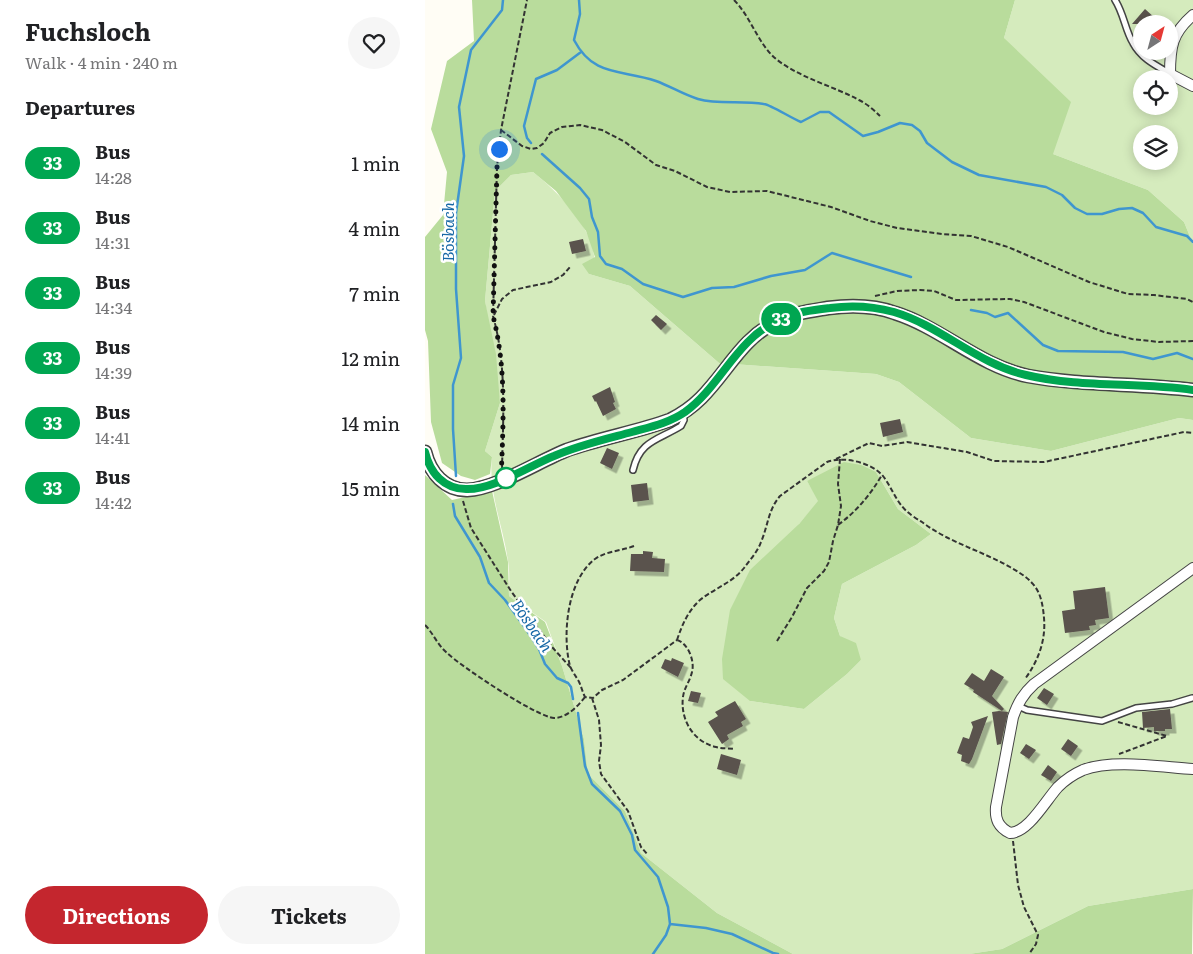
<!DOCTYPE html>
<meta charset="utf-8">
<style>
:root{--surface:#fff;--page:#f6f6f6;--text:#202124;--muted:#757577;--accent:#c4262e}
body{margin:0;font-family:Literata,serif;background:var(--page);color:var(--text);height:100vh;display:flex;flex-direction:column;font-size:19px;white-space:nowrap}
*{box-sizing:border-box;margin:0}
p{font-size:16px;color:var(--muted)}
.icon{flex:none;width:28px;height:28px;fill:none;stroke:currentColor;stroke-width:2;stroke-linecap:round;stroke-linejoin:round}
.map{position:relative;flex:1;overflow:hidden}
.side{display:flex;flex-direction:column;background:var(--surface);width:425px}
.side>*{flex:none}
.badge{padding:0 10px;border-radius:16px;font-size:18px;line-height:32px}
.needle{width:32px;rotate:36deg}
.fabs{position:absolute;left:708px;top:15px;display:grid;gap:10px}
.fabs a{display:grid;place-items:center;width:45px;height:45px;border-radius:50%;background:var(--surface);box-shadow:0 2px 12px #0003;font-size:25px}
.you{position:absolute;width:25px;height:25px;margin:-12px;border:4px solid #fff;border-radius:50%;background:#1a73e8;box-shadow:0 0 0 8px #1a73e833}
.map>.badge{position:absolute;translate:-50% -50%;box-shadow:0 0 0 2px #fff}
h2{padding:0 25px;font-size:19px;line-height:45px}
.round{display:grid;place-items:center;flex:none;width:52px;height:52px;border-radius:26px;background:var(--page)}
.headline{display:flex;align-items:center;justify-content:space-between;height:85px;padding:0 25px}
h1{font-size:24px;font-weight:700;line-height:38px}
.cta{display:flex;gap:10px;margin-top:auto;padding:10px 25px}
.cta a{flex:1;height:58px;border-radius:30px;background:var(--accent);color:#fff;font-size:20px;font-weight:700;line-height:58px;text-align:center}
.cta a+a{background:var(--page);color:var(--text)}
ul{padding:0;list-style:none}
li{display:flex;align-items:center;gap:15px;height:65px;padding:0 25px}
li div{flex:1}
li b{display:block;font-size:19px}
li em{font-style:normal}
li .badge{min-width:55px;font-weight:700;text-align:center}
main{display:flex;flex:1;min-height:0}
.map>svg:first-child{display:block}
.green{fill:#d5ebbd;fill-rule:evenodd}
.forest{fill:#b9dc9c}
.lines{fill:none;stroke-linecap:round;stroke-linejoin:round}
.stream{stroke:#3f96cf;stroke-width:2.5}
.building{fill:#5a524d;filter:url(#shadow)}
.service-casing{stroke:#444;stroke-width:8}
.minor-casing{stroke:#444;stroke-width:12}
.tertiary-casing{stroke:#444;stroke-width:15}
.path{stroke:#333;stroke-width:2;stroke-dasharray:5 2.5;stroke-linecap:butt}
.service{stroke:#fff;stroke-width:5}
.minor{stroke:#fff;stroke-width:10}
.tertiary{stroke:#fff;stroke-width:12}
.line-casing{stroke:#fff;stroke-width:11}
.line{stroke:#00a651;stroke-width:8}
.walk{stroke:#111;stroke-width:5;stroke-dasharray:0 9}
.stop-dot{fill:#fff;stroke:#00a651;stroke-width:2.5}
.labels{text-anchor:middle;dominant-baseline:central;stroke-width:5;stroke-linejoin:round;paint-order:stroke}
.water-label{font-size:16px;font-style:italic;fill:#1768a6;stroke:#fff}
</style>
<main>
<section class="side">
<div class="headline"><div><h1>Fuchsloch</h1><p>Walk · 4 min · 240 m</p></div><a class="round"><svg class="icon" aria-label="heart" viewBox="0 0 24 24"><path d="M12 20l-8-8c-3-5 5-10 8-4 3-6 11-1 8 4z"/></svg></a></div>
<h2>Departures</h2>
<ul>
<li><span class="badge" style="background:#00a651;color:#fff">33</span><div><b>Bus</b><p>14:28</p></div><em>1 min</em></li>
<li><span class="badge" style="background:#00a651;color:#fff">33</span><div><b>Bus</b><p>14:31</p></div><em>4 min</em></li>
<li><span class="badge" style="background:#00a651;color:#fff">33</span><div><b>Bus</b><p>14:34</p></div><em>7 min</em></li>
<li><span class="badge" style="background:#00a651;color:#fff">33</span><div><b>Bus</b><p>14:39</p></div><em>12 min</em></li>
<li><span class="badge" style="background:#00a651;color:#fff">33</span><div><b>Bus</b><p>14:41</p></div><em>14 min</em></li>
<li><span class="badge" style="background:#00a651;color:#fff">33</span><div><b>Bus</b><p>14:42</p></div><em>15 min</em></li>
</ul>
<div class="cta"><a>Directions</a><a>Tickets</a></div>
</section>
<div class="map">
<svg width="768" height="954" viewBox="0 0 768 954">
<defs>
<filter id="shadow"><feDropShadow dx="4.5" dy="4.5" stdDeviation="0" flood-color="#0004"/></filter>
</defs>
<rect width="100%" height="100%" fill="#fffdf5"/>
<path class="green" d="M 590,0 L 768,0 L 768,244 L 759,222 L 723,190 L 628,154 L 579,38 ZM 716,24 L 744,24 L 744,51 L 716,51 ZM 716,79 L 744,79 L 744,106 L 716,106 ZM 716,134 L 744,134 L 744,161 L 716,161 Z
M 108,172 C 132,191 165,224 169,255 C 170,261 166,268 164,274 L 205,286 L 294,363 L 451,374 L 474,382 L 546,438 L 626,451 L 754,418 L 768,420 L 768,889 L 663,906 L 577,949 L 544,954 L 368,954 L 292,913 L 216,853 L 200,811 L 163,774 L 159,739 L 137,666 L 121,622 L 84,596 C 84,584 85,572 83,561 C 78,525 63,493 67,457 L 60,451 L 75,403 L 60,301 L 70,191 L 86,175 ZM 451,472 L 473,509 L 506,534 L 491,545 L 417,584 L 409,618 L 415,636 L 436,660 L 422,674 L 379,709 L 325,701 L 374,524 L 394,501 L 382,481 Z"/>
<path class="forest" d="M 47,0 L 590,0 L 579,38 L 646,102 L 628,154 L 723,190 L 759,222 L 768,244 L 768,420 L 754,418 L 626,451 L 546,438 L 474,382 L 451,374 L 294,363 L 205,286 L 164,274 L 157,264 L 170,257 L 161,231 L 131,191 L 108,172 L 86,175 L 70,191 L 60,301 L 71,354 L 75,403 L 60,451 L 67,457 L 65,474 L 50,480 L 36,476 L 17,463 L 6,422 L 3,341 L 0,330 L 0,237 L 18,215 L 22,172 L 6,129 L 22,61 L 49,41 Z
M 419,462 L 436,465 L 451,472 L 473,509 L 506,534 L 491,545 L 417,584 L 409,618 L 415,636 L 431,643 L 436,660 L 422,674 L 379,709 L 325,701 L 298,679 L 297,659 L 305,610 L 325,570 L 374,524 L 393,501 L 382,481 Z
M 0,475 L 27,500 L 67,491 L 83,562 L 84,596 L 120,622 L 137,666 L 159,739 L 163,774 L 200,811 L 216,853 L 292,913 L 368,954 L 0,954 Z
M 768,889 L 767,954 L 544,954 L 577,949 L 663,906 Z"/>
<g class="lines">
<path class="stream" d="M 154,0 L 155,14 L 149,40 C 169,78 197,69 231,81 C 245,86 259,95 273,99 C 294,105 317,100 339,104 C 346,105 366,118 376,122 L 395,112 L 404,112 L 438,136 L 453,132 L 475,123 L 487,125 L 495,131 L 502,143 L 527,162 L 554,175 L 621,187 L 637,195 L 650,208 L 662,214 L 677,214 L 694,209 L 707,208 L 718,213 L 731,227 L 762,236 L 768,242
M 106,143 L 102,138 L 99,126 L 111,79 L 132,70 L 156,52
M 117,154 L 155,188 L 164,199 L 167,217 L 173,232 L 175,256 L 181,264 L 197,269 L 218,284 L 258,297 L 287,288 L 309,287 L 346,276 L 380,270 L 407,253 L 486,277
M 546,310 L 562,313 L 570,317 L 583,313 L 618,345 L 633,351 L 698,352 L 728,359 L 752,353 L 768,359
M 31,476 L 28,429 L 28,385 L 36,358 L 31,289 L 31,213 L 39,156 L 34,107 L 46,50 L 77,10 L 78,0
M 28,504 L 30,516 L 55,557 L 64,583 L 80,600 L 101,629 L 114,649 L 120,664 L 132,678 L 143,683 L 146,687 L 148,699
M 153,713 L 160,766 L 167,784 L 195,811 L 207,835 L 210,850 L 233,877 L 243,907 L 245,924 L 241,935 L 228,954
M 245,924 L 281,928 L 307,934 L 348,953 L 353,954"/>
</g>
<path class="building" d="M 720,9 L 731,19 L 727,24 L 707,24 Z
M 158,239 L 161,251 L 147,254 L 144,242 Z
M 231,315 L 242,324 L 236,330 L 226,320 Z
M 185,387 L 190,402 L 188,403 L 191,409 L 178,416 L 171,401 L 170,402 L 167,396 Z
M 475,419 L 478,432 L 458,437 L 455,423 Z
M 182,448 L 194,453 L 187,469 L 175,463 Z
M 222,483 L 224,500 L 208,502 L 206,485 Z
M 218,551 L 228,552 L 227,558 L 240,559 L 239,572 L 205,571 L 206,554 L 218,554 Z
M 680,587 L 684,618 L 670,620 L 671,625 L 664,626 L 665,630 L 640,633 L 637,611 L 650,609 L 648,591 Z
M 247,658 L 259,663 L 253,677 L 236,668 L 240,659 L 246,661 Z
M 566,669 L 579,677 L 567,696 L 579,709 L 577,711 L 548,692 L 549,690 L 539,684 L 547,673 L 559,681 Z
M 619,688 L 629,694 L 622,705 L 612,698 Z
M 266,691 L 276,693 L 273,703 L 263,701 Z
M 310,701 L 321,719 L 316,722 L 318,726 L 302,735 L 304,739 L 297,744 L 283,722 L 293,716 L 290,712 Z
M 745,709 L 747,729 L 740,729 L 740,731 L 729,731 L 729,727 L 718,728 L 717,712 Z
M 574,711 L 583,712 L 576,744 L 572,745 L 567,712 Z
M 563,716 L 547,759 L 544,764 L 536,761 L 537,755 L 532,753 L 538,737 L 544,739 L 548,727 L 546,722 Z
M 643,739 L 653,746 L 646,756 L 636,749 Z
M 601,744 L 611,750 L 604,759 L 595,753 Z
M 296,754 L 316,760 L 312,775 L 292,769 Z
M 623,765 L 632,772 L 626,781 L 616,775 Z"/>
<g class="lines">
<g class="service-casing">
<path id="service" d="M 690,0 C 699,14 700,30 708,43 C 716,58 730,65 744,73
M 208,470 C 215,440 234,440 256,426 L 259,420 L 258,414
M 593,706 L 602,710 L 677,721 L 711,708 L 747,704 L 767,698"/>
</g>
<g class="minor-casing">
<path id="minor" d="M 768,15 C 747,33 745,47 745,74 L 768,86
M 768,568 L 609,684 C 598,694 593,703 588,717 L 571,807 C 570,819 573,827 585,833 C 603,833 621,800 633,787 C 640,780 649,774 658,770 C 687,759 736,767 768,769"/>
</g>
<g class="tertiary-casing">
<path id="tertiary" d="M 0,452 C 5,473 20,490 42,490 C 71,489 114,461 142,450 C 176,438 212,432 245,420 C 257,414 267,407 276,398 C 303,371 316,339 352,321 C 368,313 385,311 403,308 C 426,305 448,305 470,313 C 517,328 554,366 603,376 C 657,386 713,383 768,390"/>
</g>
<path class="path" d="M 309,0 C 326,17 333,44 351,59 C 375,78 408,86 434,100 C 442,104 449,110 455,116
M 76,130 L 97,146 L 106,149 L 112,148 L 119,143 L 125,133 L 137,127 L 155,125 L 177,130 L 200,142 L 231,165 L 250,171 L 282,187 L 305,192 L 342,191 L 406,207 L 445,221 L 472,228 L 517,234 L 546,236 L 583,247 L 664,282 L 703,294 L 729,295 L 762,299 L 768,302
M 450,296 L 472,291 L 495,290 L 509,291 L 531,300 L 585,299 L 599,302 L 679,332 L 707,339 L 734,342 L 768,341
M 69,315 L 77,299 L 88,290 L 126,282 L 138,275 L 145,267
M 411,459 L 444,443 L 457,446 L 482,442 L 542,452 L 569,461 L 619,462 L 759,432 L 768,433
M 77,470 C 78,419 82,365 68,316 L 72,167 L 76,130 L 102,0
M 38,501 L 46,528 L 86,591 L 127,647 L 146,668
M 413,525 C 432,511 445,495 457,475
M 209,546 C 196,551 181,551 170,559 C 142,580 137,635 145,666 C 147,671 150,675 153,680 C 156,685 157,691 160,697 L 168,698 L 177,690 L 198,680 L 252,640
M 0,625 C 8,633 12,644 21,652 C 35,666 112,717 129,718 C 142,718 153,706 160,697
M 252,640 C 257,625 263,611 275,600 C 290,588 307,583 319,568 C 325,560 333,551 336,542 C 343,526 343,510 355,496 L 402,462 C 418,456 446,462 458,476 C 465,485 469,496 476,505 C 481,512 490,518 497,522 C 523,542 557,551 585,567 C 593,572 601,576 607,583 C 616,592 618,606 619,618 C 621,641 613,661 600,679
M 252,640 C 263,643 270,661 267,672 C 265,681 259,688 258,697 C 255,719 268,742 291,747 C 297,749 304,748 310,749
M 352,641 L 367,617 L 382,588 L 399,571 L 404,562 L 408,541 L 413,525 L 416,506 L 413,484 L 415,459
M 167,698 L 174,720 L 176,745 L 174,761 L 176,774 L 203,811 L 216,847 L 223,855
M 693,722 L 742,736 L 694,754
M 588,841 L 593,885 L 599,907 L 613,935 L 611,944 L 604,954"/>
<use href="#service" class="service"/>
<use href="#minor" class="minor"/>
<use href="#tertiary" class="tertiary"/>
</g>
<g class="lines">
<g class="line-casing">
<path id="line" d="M 0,452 C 5,473 19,489 41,489 C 68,490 104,466 129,456 C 154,445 181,439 207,432 C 225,427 244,423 260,412 C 296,386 311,339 354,320 C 370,312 387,310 405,308 C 427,305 447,306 469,312 C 516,326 552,364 601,375 C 655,388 713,382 768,390"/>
</g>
<use href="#line" class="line"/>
<path class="walk" d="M 74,149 L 72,167 L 68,316 C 82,369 78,426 76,480 L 81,478"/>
</g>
<circle class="stop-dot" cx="81" cy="478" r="10"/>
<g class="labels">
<g class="water-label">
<text transform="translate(22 232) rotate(-90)">Bösbach</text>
<text transform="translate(108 625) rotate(56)">Bösbach</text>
</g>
</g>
</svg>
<div class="fabs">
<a><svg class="needle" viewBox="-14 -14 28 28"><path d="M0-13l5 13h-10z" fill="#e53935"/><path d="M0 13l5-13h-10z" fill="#757577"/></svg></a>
<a><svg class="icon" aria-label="locate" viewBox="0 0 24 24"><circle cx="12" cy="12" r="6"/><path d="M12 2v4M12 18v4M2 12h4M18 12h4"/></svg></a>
<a><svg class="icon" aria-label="layers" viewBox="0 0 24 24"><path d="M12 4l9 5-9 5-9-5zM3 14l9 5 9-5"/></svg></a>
</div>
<div class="you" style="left:74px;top:149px"></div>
<b class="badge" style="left:356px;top:319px;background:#00a651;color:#fff">33</b>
</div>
</main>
